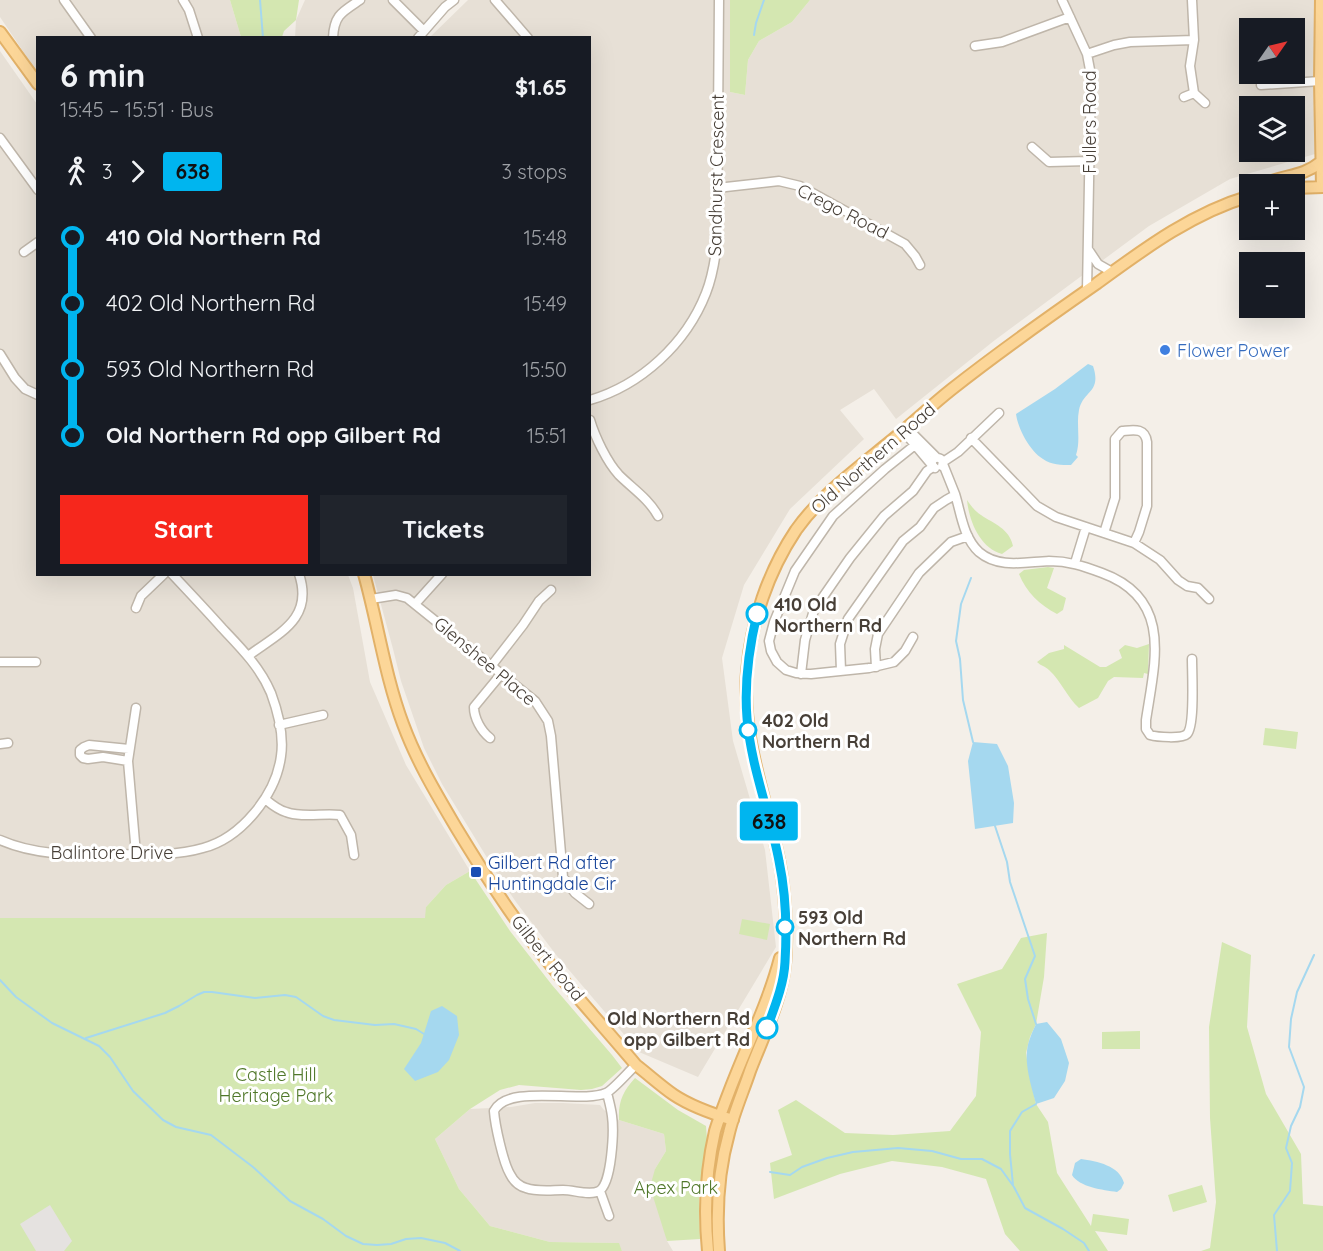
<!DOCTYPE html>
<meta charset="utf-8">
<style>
:root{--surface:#171b24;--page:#20242c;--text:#f1f3f6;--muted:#9ea1a6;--accent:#f6271c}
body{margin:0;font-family:Quicksand,sans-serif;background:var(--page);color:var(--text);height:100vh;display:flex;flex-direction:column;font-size:22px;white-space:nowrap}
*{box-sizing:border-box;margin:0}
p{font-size:20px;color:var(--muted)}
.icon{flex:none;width:33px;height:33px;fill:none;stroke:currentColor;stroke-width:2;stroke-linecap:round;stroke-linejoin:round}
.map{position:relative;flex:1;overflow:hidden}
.side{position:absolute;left:36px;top:36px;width:555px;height:540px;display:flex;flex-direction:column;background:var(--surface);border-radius:0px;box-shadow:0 6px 24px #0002}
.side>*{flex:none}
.badge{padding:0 12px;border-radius:4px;font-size:21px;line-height:39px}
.needle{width:39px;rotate:56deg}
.controls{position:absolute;left:1239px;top:18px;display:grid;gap:12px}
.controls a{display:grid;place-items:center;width:66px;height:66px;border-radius:0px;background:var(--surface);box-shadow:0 6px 24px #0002;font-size:30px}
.map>.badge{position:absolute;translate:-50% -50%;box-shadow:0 0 0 3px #fff}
.legs{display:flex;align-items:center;gap:9px;height:66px;padding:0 24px;font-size:20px}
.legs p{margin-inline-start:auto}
.head{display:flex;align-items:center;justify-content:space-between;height:102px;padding:0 24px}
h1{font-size:33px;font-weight:700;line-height:45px}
.action{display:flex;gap:12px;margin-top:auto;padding:12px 24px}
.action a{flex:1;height:69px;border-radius:0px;background:var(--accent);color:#fff;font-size:24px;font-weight:700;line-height:69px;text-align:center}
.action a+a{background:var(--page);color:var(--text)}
ul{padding:0 24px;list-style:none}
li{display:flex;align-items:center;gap:21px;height:66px;font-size:22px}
li i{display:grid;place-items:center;width:9px;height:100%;margin:0 8px;background:currentColor}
li i::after{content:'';width:15px;height:15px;margin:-8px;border:4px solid;border-radius:50%;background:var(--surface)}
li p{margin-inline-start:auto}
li:first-child i{background:linear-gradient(#0000 50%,currentColor 0)}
li:last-child i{background:linear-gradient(currentColor 50%,#0000 0)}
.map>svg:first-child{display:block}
.residential{fill:#e7e0d6;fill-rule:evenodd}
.green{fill:#d4e7b1}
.parking{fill:#e5e2e0}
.water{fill:#a5d8ef}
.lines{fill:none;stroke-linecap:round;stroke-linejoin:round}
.stream{stroke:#a5d8ef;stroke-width:2}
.minor-casing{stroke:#bfb6aa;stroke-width:11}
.major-casing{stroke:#e2b168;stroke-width:14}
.minor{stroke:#fff;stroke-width:8}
.major{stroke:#fcd698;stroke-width:10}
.line-1-casing{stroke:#fff;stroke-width:14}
.line-1{stroke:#00b5ef;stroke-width:9}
.shop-dot{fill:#3f7fe0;stroke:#fff;stroke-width:2}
.stop-1-dot{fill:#fff;stroke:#00b5ef;stroke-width:3}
.transit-dot{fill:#1a4fb4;stroke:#fff;stroke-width:2}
.labels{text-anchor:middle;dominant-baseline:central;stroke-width:6;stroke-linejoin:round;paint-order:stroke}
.street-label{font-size:18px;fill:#473f37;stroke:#fff}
.shop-label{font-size:18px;fill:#366cbe;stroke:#fff;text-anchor:start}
.stop-label{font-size:18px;font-weight:bold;fill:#473f37;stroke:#fff;text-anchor:start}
.transit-label{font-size:18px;fill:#164399;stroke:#fff;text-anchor:start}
.park-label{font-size:18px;fill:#50782a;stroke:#fff}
</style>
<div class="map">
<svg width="1323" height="1251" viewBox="0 0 1323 1251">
<rect width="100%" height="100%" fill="#f4efe8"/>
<path class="residential" d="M 0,0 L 230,0 L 241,37 L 38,38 L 37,72 L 0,17 Z
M 305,0 L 445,0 L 413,37 L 295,38 L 296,20 Z
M 468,0 L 730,0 L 730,92 L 745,95 L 748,60 L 759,41 L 792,22 L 810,0 L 1315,0 L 1315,154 L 1230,179 L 1149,226 L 995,340 L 896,419 L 874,389 L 840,410 L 864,439 L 790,509 L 744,585 L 722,658 L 733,741 L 765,850 L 776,947 L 698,1077 L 639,1052 L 557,956 L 516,902 L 497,874 L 442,784 L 424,748 L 401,681 L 393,649 L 373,575 L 590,574 L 590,38 L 430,37 ZM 1250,28 L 1294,28 L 1294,74 L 1250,74 ZM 1250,106 L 1294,106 L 1294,152 L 1250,152 Z
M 0,51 L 37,104 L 38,574 L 348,575 L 353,588 L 370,682 L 406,765 L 470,871 L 446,885 L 426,907 L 426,918 L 0,918 Z
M 535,1103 L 563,1103 L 600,1105 L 604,1110 L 619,1120 L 664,1134 L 666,1151 L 655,1169 L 667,1241 L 673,1251 L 622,1251 L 618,1243 L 550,1242 L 490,1226 L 459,1189 L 435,1139 L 470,1109 L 511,1107 Z"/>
<path class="green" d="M 230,0 L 299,0 L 296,20 L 284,31 L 282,37 L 241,37 Z
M 730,0 L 810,0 L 792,22 L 759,41 L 748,60 L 745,95 L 730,92 Z
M 967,500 C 971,506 975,511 981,515 C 994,524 1009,528 1013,546 L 1002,554 C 980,548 969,521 967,500 Z
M 1048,567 L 1054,568 L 1047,588 L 1066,598 L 1063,610 L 1057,614 C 1040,605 1026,592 1019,574 L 1024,570 Z
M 1149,644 L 1148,674 L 1144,673 L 1143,678 L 1114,677 L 1108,681 L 1098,698 L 1079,708 C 1067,697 1061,681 1049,670 C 1045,666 1041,666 1037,662 L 1049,653 L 1064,649 L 1064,645 L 1100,667 L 1106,667 L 1122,658 L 1119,650 L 1125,645 L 1137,648 Z
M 1265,728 L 1298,732 L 1296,749 L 1263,745 Z
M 470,871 L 510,931 L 552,985 L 612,1055 L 622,1068 L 602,1086 L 592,1089 L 581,1090 L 519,1085 L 500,1090 L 470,1109 L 435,1139 L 459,1189 L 490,1226 L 550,1242 L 619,1243 L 622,1251 L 0,1251 L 0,918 L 425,918 L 426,907 L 446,885 Z
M 742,919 L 770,924 L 767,940 L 739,934 Z
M 1047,933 L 1044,977 L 1036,1024 L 1030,1037 L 1026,1053 L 1030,1078 L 1036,1104 L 1048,1122 L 1057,1173 L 1091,1226 L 1093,1214 L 1129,1219 L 1127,1235 L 1095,1231 L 1108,1251 L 1020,1251 L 1005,1234 L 986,1179 L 942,1167 L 892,1161 L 840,1174 L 774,1199 L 770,1163 L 792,1155 L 778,1110 L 796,1100 L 845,1133 L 893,1135 L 950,1131 L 976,1096 L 981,1032 L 957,984 L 1002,969 L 1021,938 Z
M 1222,942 L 1251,955 L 1247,1027 L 1266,1094 L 1301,1154 L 1303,1204 L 1323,1206 L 1323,1251 L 1201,1251 L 1210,1248 L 1216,1202 L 1210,1118 L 1209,1027 Z
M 1140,1031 L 1140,1049 L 1102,1049 L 1102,1032 Z
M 635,1078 L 678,1110 L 706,1126 L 707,1139 L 699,1196 L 700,1239 L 667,1241 L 650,1187 L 655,1169 L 666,1151 L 664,1134 L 619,1120 C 618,1102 623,1091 635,1078 Z
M 1202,1185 L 1207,1202 L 1173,1212 L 1168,1195 Z"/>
<path class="parking" d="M 50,1205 L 72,1241 L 64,1251 L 36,1251 L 20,1224 Z"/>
<path class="water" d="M 1088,364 L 1093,366 C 1102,393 1083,390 1079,410 C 1076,425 1081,440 1076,455 L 1078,457 L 1071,465 C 1062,465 1051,465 1043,459 C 1030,451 1018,429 1016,414 L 1055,389 Z
M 973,742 L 997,744 L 1008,766 L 1014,803 L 1013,823 L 975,829 L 968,761 Z
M 442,1006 L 457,1016 L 459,1035 L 449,1060 L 438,1072 L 415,1081 L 404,1069 L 421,1043 L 431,1011 Z
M 1047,1022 L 1061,1039 L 1069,1063 L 1065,1081 L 1054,1098 L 1036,1104 C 1032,1089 1025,1067 1027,1051 C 1028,1041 1032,1033 1036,1024 Z
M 1081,1159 C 1097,1161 1120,1166 1124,1183 L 1121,1189 L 1117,1192 C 1103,1190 1079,1187 1072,1175 L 1075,1163 Z"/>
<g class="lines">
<path class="stream" d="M 260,0 L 263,38
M 754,35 L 756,23 L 764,0
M 971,578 L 961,604 L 956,641 L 960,659 L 963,700 L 973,742
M 995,826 L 1007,862 L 1010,882 L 1035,956 L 1025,979 L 1028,999 L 1036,1024
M 0,980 L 16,997 L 52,1023 L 99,1046 L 110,1057 L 133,1091 L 163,1120 L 176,1127 L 211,1135 L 253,1167 L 290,1201 L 323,1219 L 346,1236 L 363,1244 L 377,1245 L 391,1244 L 406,1239 L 421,1238 L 445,1243 L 460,1251
M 86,1038 L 165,1013 L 179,1006 L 197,995 L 204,992 L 212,992 L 255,998 L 285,995 L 296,997 L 323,1016 L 334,1020 L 375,1025 L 394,1024 L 416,1029 L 424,1034
M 770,1172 L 790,1175 L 802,1167 L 827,1158 L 853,1152 L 898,1148 L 932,1151 L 961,1159 L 982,1159 L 1001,1169 L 1014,1187 L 1025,1208 L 1063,1229 L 1084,1243 L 1089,1251
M 1013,1185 L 1010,1154 L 1010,1131 L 1022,1112 L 1036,1104
M 1277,1251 L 1274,1215 L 1290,1191 L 1292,1163 L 1286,1148 L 1291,1126 L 1300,1107 L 1304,1087 L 1289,1047 L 1291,1019 L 1297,992 L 1314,955"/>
<g class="minor-casing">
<path id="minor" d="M 64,0 L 91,38
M 183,0 L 189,10 L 198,38
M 393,0 L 424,31
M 495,0 L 528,38
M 1062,0 L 1087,54 L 1091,75 L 1087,290
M 1192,0 L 1194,40 L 1190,66 L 1194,93
M 333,38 C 334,15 342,12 360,0
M 418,38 L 445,7 L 454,0
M 975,46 L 1002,42 L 1070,17
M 1087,54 L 1114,45 L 1130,42 L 1194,40
M 1261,85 L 1320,81
M 1184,97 L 1194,93 L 1205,103
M 0,138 L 38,190
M 1032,147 L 1049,162 L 1089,161
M 717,188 L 779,181 L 800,186 L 905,244 L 915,256 L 920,265
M 1088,249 L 1098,264 L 1112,272
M 24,252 L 38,242
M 0,354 L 15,378 L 25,389 L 38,395
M 590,400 C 641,385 686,344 706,293 C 712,278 715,260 717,244 L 719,0
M 590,420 C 595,437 607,462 619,475 C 632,488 649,499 658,516
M 907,428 L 910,439 L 931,464
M 907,428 L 936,457
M 971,438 L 1037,506 L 1056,517 L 1134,543 L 1160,560 L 1178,580 L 1187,586 L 1198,588 L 1209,599
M 943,462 L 958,452 L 999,413
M 943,464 C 947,474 951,484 955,494 C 961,513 963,537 979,552 C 999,569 1025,562 1049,561 C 1069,561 1083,566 1102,573 C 1173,599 1155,661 1146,720 L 1146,729 L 1150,735 C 1157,737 1182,739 1187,734 C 1195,726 1192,673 1192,659
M 935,468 C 927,462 936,453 943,461 L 942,466
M 1104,533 L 1115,498 L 1115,439 L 1122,431 C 1133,430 1145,427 1147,442 L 1147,506 L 1139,532 L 1134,543
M 1075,563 L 1086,527
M 371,599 L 396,595 L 407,598 L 535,701 L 548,721 L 551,736 L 563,877 L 575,893 L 589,904
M 415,604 L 442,574
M 136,608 L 141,596 L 164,574
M 913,637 L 905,651 L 894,662 L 869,668 L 811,674 L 796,673 L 786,670 L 777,662 L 771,651 L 769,641 L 774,622 L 795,571 L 833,516 L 885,469 L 915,445
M 248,656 C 279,633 314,619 299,574
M 0,662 L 36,662
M 492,665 L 523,625 L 539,601 L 551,590
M 876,667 L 875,649 L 878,634 L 919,573 L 951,542 L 968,536
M 841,671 L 840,644 L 848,619 L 903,541 L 920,527 L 934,508 L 946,500 L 955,495
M 801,674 L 805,640 L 814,610 L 850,558 L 884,516 L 913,491 L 927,471 L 933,467
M 136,708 L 128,761 L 136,854
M 279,725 L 323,715
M 490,738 C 481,731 474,718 474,707 L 502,673
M 0,744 L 8,743
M 128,761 L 103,757 L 88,759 L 83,758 L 80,755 L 80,750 L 84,747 L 89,745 L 129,749
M 265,799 C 271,804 278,810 286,812 C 302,818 323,813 340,815 L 351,835 L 354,855
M 0,840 C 34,855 71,855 107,854 C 139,854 172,857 203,848 C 241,838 276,795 281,756 C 284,736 278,712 271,693 C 260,667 241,648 222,628 C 206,610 189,592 172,574
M 607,1093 C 609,1101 611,1108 612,1116 C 614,1130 612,1184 599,1191 C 590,1196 574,1190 563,1190 C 552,1190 537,1192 526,1188 C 519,1186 513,1180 510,1174 C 503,1162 495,1125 494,1111 C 508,1083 581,1104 606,1093 C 613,1090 629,1071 636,1065
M 600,1191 L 609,1216"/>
</g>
<g class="major-casing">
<path id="major" d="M 1321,0 L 1320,81 L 1322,187
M 0,32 L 38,84
M 1265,184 C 1285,174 1301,178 1321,162
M 1294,188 L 1323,187
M 364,574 C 378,624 385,676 403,724 C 417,762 437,795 457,829 C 474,857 491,884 509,910 C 547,965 593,1014 636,1065 C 649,1075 661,1086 674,1095 C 692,1107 713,1114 733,1120
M 708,1251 C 704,1211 706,1170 715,1131 C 719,1118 724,1105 729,1092 C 746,1047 768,1004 780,958
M 719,1251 C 716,1212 718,1172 729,1133 C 734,1112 743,1092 750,1071 C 763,1037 781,1001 785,965 C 788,933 785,890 779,860 C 766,797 741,737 747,672 C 751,622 768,572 796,530 C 823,492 862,465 897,436 C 915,421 933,404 952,389 C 999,352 1047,318 1096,284 C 1144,249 1192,213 1250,196"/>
</g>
<use href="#minor" class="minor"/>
<use href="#major" class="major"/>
</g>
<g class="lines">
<g class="line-1-casing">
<path id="line-1" d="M 757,614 C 749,648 744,682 747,718 C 751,767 770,813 779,861 C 786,894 787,929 785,962 C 784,984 775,1006 767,1028"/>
</g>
<use href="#line-1" class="line-1"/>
</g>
<circle class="shop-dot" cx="1165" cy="350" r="6"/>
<g class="stop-1-dot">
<circle cx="757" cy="614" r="10"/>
<circle cx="748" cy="730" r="8"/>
<circle cx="785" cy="927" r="8"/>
<circle cx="767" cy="1028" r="10"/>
</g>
<rect class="transit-dot" x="470" y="866" width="12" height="12" rx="3"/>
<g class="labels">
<g class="street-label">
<text transform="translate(1089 122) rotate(-90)">Fullers Road</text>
<text transform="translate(716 175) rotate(-89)">Sandhurst Crescent</text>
<text transform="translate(843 211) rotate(27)">Crego Road</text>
<text transform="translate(873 458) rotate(-41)">Old Northern Road</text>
<text transform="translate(485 661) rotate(40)">Glenshee Place</text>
<text x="112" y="852">Balintore Drive</text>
<text transform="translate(548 958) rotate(51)">Gilbert Road</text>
</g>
<g class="shop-label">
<text x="1177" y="350">Flower Power</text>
</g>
<g class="stop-label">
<text x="774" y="604">410 Old<tspan x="774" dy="21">Northern Rd</tspan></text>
<text x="762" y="720">402 Old<tspan x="762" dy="21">Northern Rd</tspan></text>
<text x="798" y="917">593 Old<tspan x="798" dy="21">Northern Rd</tspan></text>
<text x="750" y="1018" text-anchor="end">Old Northern Rd<tspan x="750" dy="21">opp Gilbert Rd</tspan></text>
</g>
<g class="transit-label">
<text x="488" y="862">Gilbert Rd after<tspan x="488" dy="21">Huntingdale Cir</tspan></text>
</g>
<g class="park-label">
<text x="276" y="1074">Castle Hill<tspan x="276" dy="21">Heritage Park</tspan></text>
<text x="676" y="1187">Apex Park</text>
</g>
</g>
</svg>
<div class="controls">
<a><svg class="needle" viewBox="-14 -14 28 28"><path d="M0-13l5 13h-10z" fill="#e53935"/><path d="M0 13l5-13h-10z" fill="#9ea1a6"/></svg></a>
<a><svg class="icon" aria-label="layers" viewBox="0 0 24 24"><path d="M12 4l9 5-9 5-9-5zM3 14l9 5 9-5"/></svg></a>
<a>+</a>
<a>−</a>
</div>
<b class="badge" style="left:769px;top:821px;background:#00b5ef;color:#111">638</b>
<section class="side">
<div class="head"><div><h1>6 min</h1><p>15:45 – 15:51 · Bus</p></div><b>$1.65</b></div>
<div class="legs"><svg class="icon" aria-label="walk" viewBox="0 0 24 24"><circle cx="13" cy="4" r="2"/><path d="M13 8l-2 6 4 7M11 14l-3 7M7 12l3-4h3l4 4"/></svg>3<svg class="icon" aria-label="forward" viewBox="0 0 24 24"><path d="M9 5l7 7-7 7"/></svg><b class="badge" style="background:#00b5ef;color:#111">638</b><p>3 stops</p></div>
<ul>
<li><i style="color:#00b5ef"></i><b>410 Old Northern Rd</b><p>15:48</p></li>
<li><i style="color:#00b5ef"></i><span>402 Old Northern Rd</span><p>15:49</p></li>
<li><i style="color:#00b5ef"></i><span>593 Old Northern Rd</span><p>15:50</p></li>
<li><i style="color:#00b5ef"></i><b>Old Northern Rd opp Gilbert Rd</b><p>15:51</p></li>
</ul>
<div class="action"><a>Start</a><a>Tickets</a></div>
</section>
</div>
